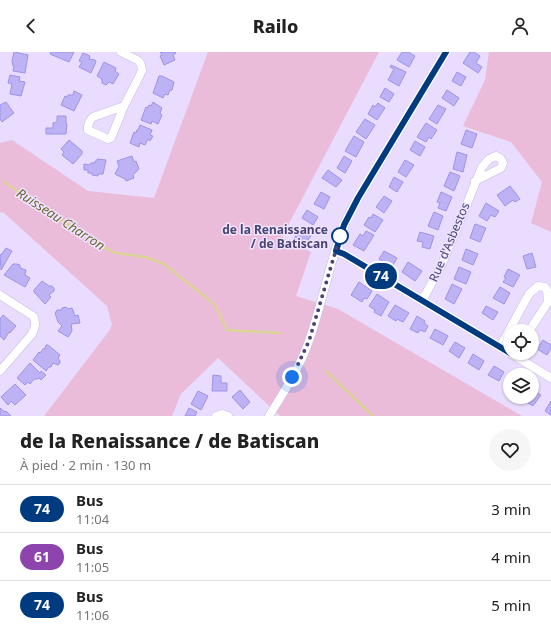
<!DOCTYPE html>
<html lang="fr">
<meta charset="utf-8">
<style>
:root{--surface:#fff;--page:#f6f6f6;--text:#222;--muted:#767676;--line:#e0e0e0}
body{margin:0;font-family:"Noto Sans",sans-serif;background:var(--page);color:var(--text);height:100vh;display:flex;flex-direction:column;font-size:15px;white-space:nowrap}
*{box-sizing:border-box;margin:0}
p{font-size:13px;color:var(--muted)}
.icon{flex:none;width:22px;height:22px;fill:none;stroke:currentColor;stroke-width:2;stroke-linecap:round;stroke-linejoin:round}
.map{position:relative;height:364px;overflow:hidden}
.sheet{display:flex;flex-direction:column;background:var(--surface);flex:1}
.sheet>*{flex:none}
.badge{padding:0 8px;border-radius:13px;font-size:14px;line-height:26px}
.fabs{position:absolute;left:503px;top:272px;display:grid;gap:8px}
.fabs a{display:grid;place-items:center;width:36px;height:36px;border-radius:50%;background:var(--surface);box-shadow:0 1px 3px #0004;font-size:20px}
.you{position:absolute;width:20px;height:20px;margin:-10px;border:3px solid #fff;border-radius:50%;background:#1a73e8;box-shadow:0 0 0 6px #1a73e833}
.map>.badge{position:absolute;translate:-50% -50%;box-shadow:0 0 0 2px #fff}
.round{display:grid;place-items:center;flex:none;width:42px;height:42px;border-radius:21px;background:var(--page)}
.summary{display:flex;align-items:center;justify-content:space-between;height:68px;padding:0 20px}
h1{font-size:19px;font-weight:800;line-height:30px}
ul{padding:0;list-style:none}
li{display:flex;align-items:center;gap:12px;height:48px;padding:0 20px;border-top:1px solid var(--line)}
li div{flex:1}
li b{display:block;font-size:15px}
li em{font-style:normal}
li .badge{min-width:44px;font-weight:700;text-align:center}
header{display:flex;justify-content:space-between;align-items:center;height:52px;padding:0 20px;background:var(--surface);font-size:18px;font-weight:800}
.map>svg:first-child{display:block}
.green{fill:#ebbbda}
.lines{fill:none;stroke-linecap:round;stroke-linejoin:round}
.stream{stroke:#dad496;stroke-width:2.5}
.building{fill:#bdb3f4;stroke:#9e92e8}
.minor-casing{stroke:#c4bce3;stroke-width:9}
.minor{stroke:#fff;stroke-width:8}
.line-casing{stroke:#fff;stroke-width:9}
.line{stroke:#003b80;stroke-width:6}
.walk{stroke:#4a4474;stroke-width:4;stroke-dasharray:0 7.2}
.stop-dot{fill:#fff;stroke:#003b80;stroke-width:2}
.labels{text-anchor:middle;dominant-baseline:central;stroke-width:3;stroke-linejoin:round;paint-order:stroke}
.stop-label{font-size:12px;font-weight:bold;fill:#4a4474;stroke:#eee4ff;text-anchor:end}
.street-label{font-size:12px;fill:#4a4474;stroke:#eee4ff}
.water-label{font-size:13px;font-style:italic;fill:#6d6833;stroke:#eee4ff}
</style>
<header><svg class="icon" aria-label="back" viewBox="0 0 24 24"><path d="M15 5l-7 7 7 7"/></svg>Railo<svg class="icon" aria-label="person" viewBox="0 0 24 24"><circle cx="12" cy="8" r="4"/><path d="M4 21q1-7 8-7t8 7"/></svg></header>
<div class="map">
<svg width="551" height="364" viewBox="0 0 551 364">
<rect width="100%" height="100%" fill="#e9dcfe"/>
<path class="green" d="M 208,0 L 379,0 L 282,185 L 311,200 L 296,244 L 338,257 L 522,364 L 280,364 L 218,306 L 181,342 L 172,364 L 44,364 L 109,279 L 112,273 L 107,254 L 4,161 L 0,160 L 0,91 L 12,88 L 88,139 L 154,146 Z
M 489,0 L 551,0 L 551,180 L 531,171 L 542,130 L 511,90 L 463,74 L 485,28 Z"/>
<g class="lines">
<path class="stream" d="M 4,130 L 99,193 L 116,201 L 145,205 L 164,212 L 215,253 L 227,278 L 280,281
M 326,319 L 373,364"/>
</g>
<path class="building" d="M 14,0 L 28,3 L 25,21 L 13,19 L 14,14 L 13,14 L 12,9 Z
M 51,0 L 74,0 L 69,10 L 50,2 Z
M 160,0 L 175,0 L 176,1 L 173,3 L 175,8 L 164,13 L 160,4 L 162,3 Z
M 402,0 L 408,0 L 415,4 L 409,15 L 397,8 Z
M 470,0 L 474,0 L 480,4 L 476,11 L 482,15 L 478,21 L 463,11 Z
M 83,1 L 90,4 L 89,7 L 95,8 L 96,10 L 91,21 L 79,15 L 82,10 L 79,9 Z
M 104,10 L 116,16 L 115,19 L 119,22 L 113,32 L 109,30 L 106,33 L 102,31 L 102,27 L 97,24 Z
M 391,13 L 406,20 L 399,34 L 388,28 L 394,17 L 390,15 Z
M 457,20 L 466,25 L 461,34 L 452,29 Z
M 10,23 L 20,25 L 19,29 L 25,30 L 21,44 L 10,42 L 12,32 L 8,31 Z
M 159,24 L 162,24 L 174,30 L 172,38 L 170,38 L 168,43 L 165,42 L 163,46 L 153,41 Z
M 385,36 L 394,42 L 389,50 L 380,45 Z
M 447,38 L 459,46 L 454,54 L 442,46 Z
M 74,39 L 82,43 L 74,59 L 61,53 L 65,44 L 67,45 L 68,43 L 73,43 Z
M 6,50 L 14,61 L 2,70 L 0,67 L 0,53 Z
M 153,50 L 162,56 L 160,61 L 162,63 L 158,72 L 152,69 L 151,72 L 141,68 L 146,55 L 147,56 L 149,53 L 151,54 Z
M 378,51 L 385,56 L 377,68 L 368,62 L 373,53 L 375,55 Z
M 438,53 L 446,57 L 437,72 L 429,67 Z
M 57,64 L 66,64 L 66,72 L 67,72 L 66,82 L 46,82 L 46,76 L 53,76 L 53,71 L 57,70 Z
M 365,67 L 375,73 L 366,87 L 356,80 Z
M 426,71 L 437,78 L 431,87 L 429,85 L 426,90 L 417,85 Z
M 140,73 L 152,78 L 150,83 L 153,84 L 150,89 L 148,87 L 145,93 L 140,91 L 139,95 L 130,91 L 134,80 L 136,81 L 137,78 L 138,78 Z
M 466,78 L 477,82 L 472,96 L 461,92 Z
M 354,84 L 364,90 L 356,105 L 345,99 Z
M 69,88 L 82,99 L 82,102 L 73,112 L 62,103 L 64,100 L 61,97 Z
M 415,89 L 425,95 L 420,104 L 410,98 Z
M 457,100 L 467,103 L 463,120 L 453,117 Z
M 132,104 L 134,110 L 136,109 L 139,117 L 133,123 L 134,126 L 126,129 L 125,127 L 115,122 L 119,114 L 117,109 Z
M 344,104 L 352,109 L 345,121 L 337,116 Z
M 97,107 L 106,108 L 103,122 L 98,122 L 98,124 L 92,123 L 92,121 L 88,121 L 88,118 L 84,118 L 84,112 L 89,113 L 91,111 L 95,111 L 95,109 L 97,109 Z
M 405,108 L 414,113 L 406,125 L 398,120 Z
M 328,118 L 342,128 L 336,135 L 322,126 Z
M 450,120 L 460,124 L 454,139 L 444,134 Z
M 394,125 L 403,130 L 397,140 L 389,135 Z
M 510,134 L 520,147 L 515,150 L 513,148 L 505,154 L 497,143 Z
M 321,140 L 330,145 L 324,157 L 314,152 Z
M 441,140 L 452,145 L 446,159 L 438,156 L 440,151 L 437,150 Z
M 384,144 L 392,149 L 384,161 L 376,155 Z
M 486,151 L 499,159 L 495,165 L 491,163 L 487,169 L 479,164 Z
M 307,158 L 318,165 L 313,173 L 302,166 Z
M 434,160 L 443,164 L 438,178 L 428,174 Z
M 373,162 L 383,168 L 375,180 L 364,173 L 369,165 L 371,166 Z
M 475,172 L 486,176 L 480,190 L 470,186 Z
M 301,175 L 312,182 L 304,194 L 294,187 Z
M 366,179 L 374,183 L 364,199 L 353,193 L 360,182 L 363,184 Z
M 420,180 L 434,184 L 430,197 L 422,195 L 423,190 L 417,189 Z
M 6,196 L 12,199 L 1,218 L 0,202 L 1,203 Z
M 466,197 L 478,202 L 473,213 L 462,208 Z
M 384,199 L 397,206 L 392,215 L 379,207 Z
M 532,201 L 536,215 L 527,217 L 523,204 Z
M 408,210 L 422,219 L 415,229 L 402,220 Z
M 13,212 L 17,212 L 20,213 L 20,216 L 26,218 L 25,223 L 30,226 L 25,235 L 4,223 Z
M 459,215 L 471,220 L 466,232 L 454,227 Z
M 508,217 L 520,223 L 513,235 L 503,230 L 506,226 L 504,225 Z
M 42,229 L 49,234 L 52,234 L 54,236 L 54,239 L 49,243 L 51,245 L 45,252 L 34,240 L 34,238 Z
M 359,230 L 372,239 L 367,247 L 364,246 L 362,250 L 351,243 Z
M 452,232 L 462,237 L 454,252 L 445,247 Z
M 500,235 L 510,241 L 504,252 L 493,246 Z
M 377,242 L 389,250 L 381,264 L 374,260 L 375,258 L 369,254 Z
M 395,253 L 409,261 L 403,270 L 397,267 L 396,269 L 388,264 Z
M 486,254 L 498,260 L 493,268 L 482,261 Z
M 66,255 L 68,257 L 72,256 L 75,264 L 78,263 L 80,271 L 71,272 L 72,279 L 68,285 L 58,279 L 62,274 L 58,270 L 55,261 L 57,258 L 61,258 L 62,256 Z
M 3,263 L 16,274 L 10,281 L 9,280 L 4,288 L 0,284 L 0,267 Z
M 417,264 L 425,269 L 424,271 L 428,274 L 425,280 L 420,278 L 418,281 L 410,277 Z
M 435,277 L 448,284 L 443,293 L 430,286 Z
M 543,288 L 551,293 L 551,296 L 547,303 L 537,297 Z
M 455,290 L 465,296 L 459,306 L 449,299 Z
M 46,293 L 48,293 L 60,303 L 58,306 L 60,309 L 60,311 L 58,313 L 53,311 L 51,315 L 49,315 L 46,319 L 33,308 L 39,300 L 40,301 L 44,296 L 45,297 Z
M 473,302 L 484,309 L 479,318 L 468,311 Z
M 30,311 L 40,321 L 41,319 L 46,323 L 41,328 L 39,326 L 37,327 L 34,327 L 30,332 L 28,330 L 25,333 L 17,326 Z
M 494,314 L 504,320 L 499,329 L 488,323 Z
M 213,323 L 221,324 L 221,331 L 227,331 L 227,339 L 212,339 Z
M 15,332 L 26,343 L 15,353 L 11,349 L 8,353 L 1,345 Z
M 532,337 L 541,343 L 533,354 L 523,348 L 525,345 L 532,345 Z
M 240,338 L 250,350 L 243,357 L 232,345 Z
M 198,339 L 208,344 L 201,358 L 191,352 Z
M 551,349 L 551,363 L 545,359 Z
M 0,356 L 5,360 L 6,359 L 11,364 L 0,364 Z
M 189,356 L 197,360 L 195,364 L 185,364 Z"/>
<g class="lines">
<g class="minor-casing">
<path id="minor" d="M 121,0 L 139,9 L 141,13 L 142,18 L 140,23 L 124,54 L 111,86 L 108,87 L 88,78 C 87,74 90,68 93,65 L 124,54
M 336,199 L 344,202 L 510,301
M 0,243 L 33,264 C 37,270 35,276 32,282 L 0,319
M 422,249 L 442,212 L 482,115 L 489,107 L 496,104 L 501,107 L 503,111 L 501,116 L 475,129
M 500,295 L 529,242 L 538,234 L 545,235 L 547,238 L 548,250 L 529,279
M 510,301 L 551,326
M 216,364 L 222,362 L 228,364
M 269,364 C 284,340 300,315 309,289 C 324,246 331,201 350,160 L 446,0"/>
</g>
<use href="#minor" class="minor"/>
</g>
<g class="lines">
<g class="line-casing">
<path id="line" d="M 446,0 L 358,146 L 344,173 L 336,199 L 344,202 L 510,301"/>
</g>
<use href="#line" class="line"/>
<path class="walk" d="M 292,325 L 309,289 L 340,184"/>
</g>
<circle class="stop-dot" cx="340" cy="184" r="8"/>
<g class="labels">
<g class="stop-label">
<text x="328" y="177">de la Renaissance<tspan x="328" dy="14">/ de Batiscan</tspan></text>
</g>
<g class="street-label">
<text transform="translate(449 190) rotate(-67)">Rue d'Asbestos</text>
</g>
<g class="water-label">
<text transform="translate(61 167) rotate(33)">Ruisseau Charron</text>
</g>
</g>
</svg>
<div class="fabs">
<a><svg class="icon" aria-label="locate" viewBox="0 0 24 24"><circle cx="12" cy="12" r="6"/><path d="M12 2v4M12 18v4M2 12h4M18 12h4"/></svg></a>
<a><svg class="icon" aria-label="layers" viewBox="0 0 24 24"><path d="M12 4l9 5-9 5-9-5zM3 14l9 5 9-5"/></svg></a>
</div>
<div class="you" style="left:292px;top:325px"></div>
<b class="badge" style="left:381px;top:224px;background:#003b80;color:#fff">74</b>
</div>
<section class="sheet">
<div class="summary"><div><h1>de la Renaissance / de Batiscan</h1><p>À pied · 2 min · 130 m</p></div><a class="round"><svg class="icon" aria-label="heart" viewBox="0 0 24 24"><path d="M12 20l-8-8c-3-5 5-10 8-4 3-6 11-1 8 4z"/></svg></a></div>
<ul>
<li><span class="badge" style="background:#003b80;color:#fff">74</span><div><b>Bus</b><p>11:04</p></div><em>3 min</em></li>
<li><span class="badge" style="background:#8e44ad;color:#fff">61</span><div><b>Bus</b><p>11:05</p></div><em>4 min</em></li>
<li><span class="badge" style="background:#003b80;color:#fff">74</span><div><b>Bus</b><p>11:06</p></div><em>5 min</em></li>
</ul>
</section>
